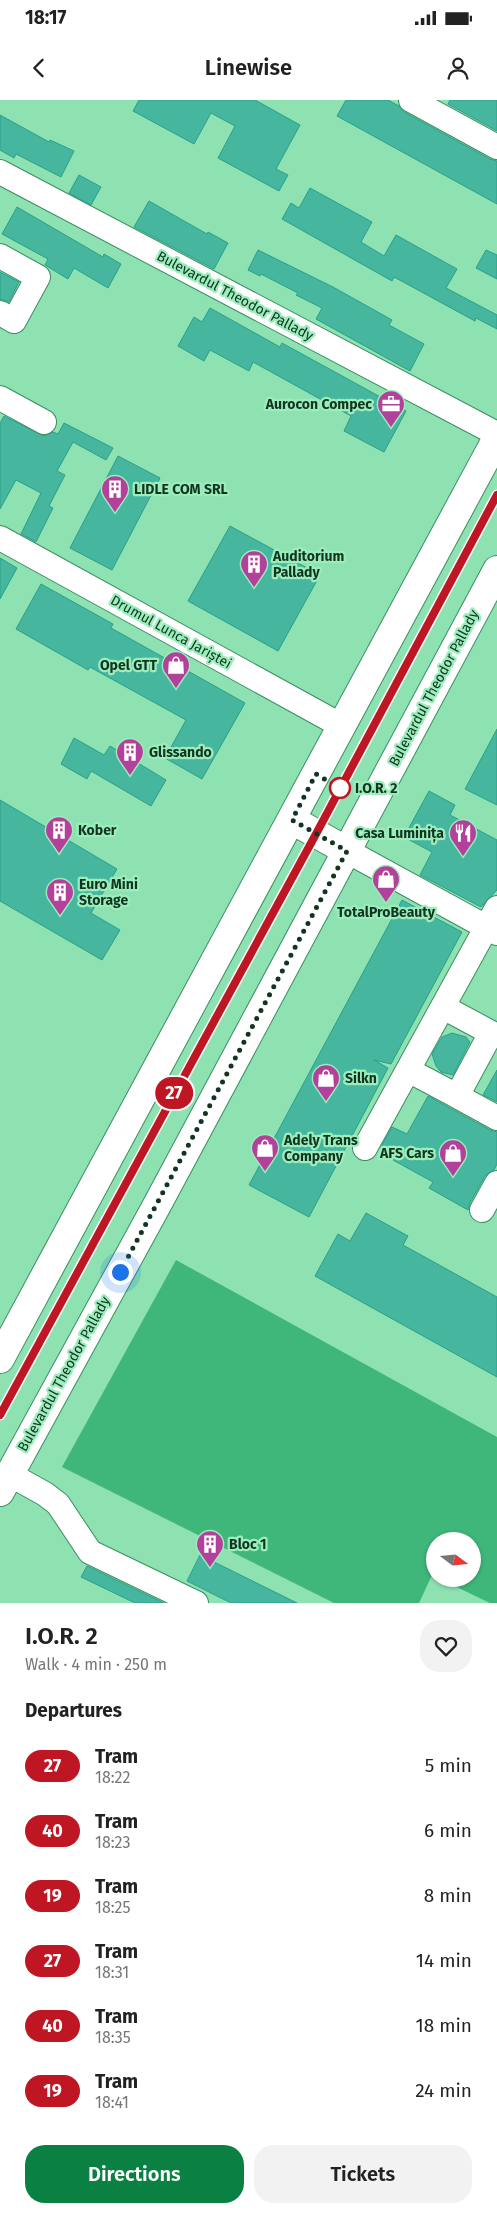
<!DOCTYPE html>
<meta charset="utf-8">
<style>
:root{--surface:#fff;--page:#f2f2f2;--text:#222;--muted:#767676;--accent:#0b8043}
body{margin:0;font-family:"Fira Sans",sans-serif;background:var(--page);color:var(--text);height:100vh;display:flex;flex-direction:column;font-size:19px;white-space:nowrap}
*{box-sizing:border-box;margin:0}
p{font-size:16px;color:var(--muted)}
.icon{flex:none;width:28px;height:28px;fill:none;stroke:currentColor;stroke-width:2;stroke-linecap:round;stroke-linejoin:round}
.map{position:relative;height:1503px;overflow:hidden}
.panel{display:flex;flex-direction:column;background:var(--surface);flex:1}
.panel>*{flex:none}
.badge{padding:0 10px;border-radius:16px;font-size:18px;line-height:32px}
.needle{width:32px;rotate:106deg}
.fabs{position:absolute;left:426px;top:1432px;display:grid;gap:10px}
.fabs a{display:grid;place-items:center;width:55px;height:55px;border-radius:50%;background:var(--surface);box-shadow:0 1px 4px #0004;font-size:25px}
.you{position:absolute;width:25px;height:25px;margin:-12px;border:4px solid #fff;border-radius:50%;background:#1a73e8;box-shadow:0 0 0 8px #1a73e833}
.map>.badge{position:absolute;translate:-50% -50%;box-shadow:0 0 0 2px #fff}
h2{padding:0 25px;font-size:19px;line-height:45px}
.round{display:grid;place-items:center;flex:none;width:52px;height:52px;border-radius:20px;background:var(--page)}
.head{display:flex;align-items:center;justify-content:space-between;height:85px;padding:0 25px}
h1{font-size:24px;font-weight:600;line-height:38px}
.button{display:flex;gap:10px;margin-top:auto;padding:10px 25px}
.button a{flex:1;height:58px;border-radius:20px;background:var(--accent);color:#fff;font-size:20px;font-weight:600;line-height:58px;text-align:center}
.button a+a{background:var(--page);color:var(--text)}
ul{padding:0;list-style:none}
li{display:flex;align-items:center;gap:15px;height:65px;padding:0 25px}
li div{flex:1}
li b{display:block;font-size:19px}
li em{font-style:normal}
li .badge{min-width:55px;font-weight:700;text-align:center}
.status{display:flex;justify-content:space-between;align-items:center;height:35px;padding:0 25px;background:var(--surface);direction:ltr}
.status svg{height:14px;fill:currentColor}
header{display:flex;justify-content:space-between;align-items:center;height:65px;padding:0 25px;background:var(--surface);font-size:22px;font-weight:600}
.map>svg:first-child{display:block}
.green{fill:#3fb67a}
.building{fill:#46b69f;stroke:#29a08a}
.lines{fill:none;stroke-linecap:round;stroke-linejoin:round}
.minor-casing{stroke:#3a8e61;stroke-width:26}
.major-casing{stroke:#3a8e61;stroke-width:30}
.minor{stroke:#fff;stroke-width:24}
.major{stroke:#fff;stroke-width:28}
.line-casing{stroke:#fff;stroke-width:11}
.line{stroke:#be1622;stroke-width:8}
.walk{stroke:#123522;stroke-width:5;stroke-dasharray:0 9}
.stop-dot{fill:#fff;stroke:#be1622;stroke-width:2.5}
.labels{text-anchor:middle;dominant-baseline:central;stroke-width:4.5;stroke-linejoin:round;paint-order:stroke}
.street-label{font-size:14px;fill:#123522;stroke:#9beebc}
.poi-label{font-size:14px;font-weight:bold;fill:#123522;stroke:#9beebc;text-anchor:start}
.stop-label{font-size:14px;font-weight:bold;fill:#123522;stroke:#9beebc;text-anchor:start}
</style>
<div class="status"><b>18:17</b><svg viewBox="0 0 49 12"><path d="M0 12V9h3v3zM5 12V6h3v6zM10 12V3h3v9zM15 12V0h3v12zM26 1h20v11H26zM47 4h2v5h-2z"/></svg></div>
<header><svg class="icon" aria-label="back" viewBox="0 0 24 24"><path d="M15 5l-7 7 7 7"/></svg>Linewise<svg class="icon" aria-label="person" viewBox="0 0 24 24"><circle cx="12" cy="8" r="4"/><path d="M4 21q1-7 8-7t8 7"/></svg></header>
<div class="map">
<svg width="497" height="1503" viewBox="0 0 497 1503">
<rect width="100%" height="100%" fill="#8ee1b0"/>
<path class="green" d="M 176,1160 L 497,1337 L 497,1503 L 490,1503 L 440,1479 L 472,1479 L 472,1441 L 435,1441 L 435,1476 L 432,1475 L 419,1503 L 334,1503 L 62,1367 Z"/>
<path class="building" d="M 139,0 L 255,0 L 300,25 L 276,69 L 288,75 L 279,91 L 218,58 L 235,26 L 211,13 L 194,44 L 133,11 Z
M 346,0 L 388,0 L 399,6 L 404,12 L 490,59 L 497,61 L 497,104 L 337,16 Z
M 450,0 L 497,0 L 497,31 L 448,4 Z
M 0,15 L 49,42 L 50,40 L 74,51 L 61,77 L 16,54 L 14,58 L 0,50 Z
M 79,75 L 101,87 L 91,105 L 69,93 Z
M 310,88 L 372,122 L 361,142 L 384,156 L 396,135 L 457,169 L 446,188 L 497,215 L 497,229 L 476,218 L 475,221 L 394,177 L 392,181 L 282,119 L 291,103 L 299,108 Z
M 149,101 L 207,134 L 208,132 L 228,143 L 214,169 L 134,127 Z
M 17,107 L 103,157 L 104,154 L 121,164 L 108,188 L 74,168 L 68,179 L 45,165 L 48,159 L 2,134 Z
M 258,150 L 333,187 L 392,220 L 389,225 L 424,244 L 410,271 L 316,219 L 322,208 L 296,195 L 298,193 L 261,174 L 260,176 L 248,170 Z
M 486,150 L 497,155 L 497,179 L 476,168 Z
M 0,172 L 19,182 L 9,202 L 0,199 Z
M 210,208 L 280,247 L 282,243 L 406,311 L 384,352 L 344,331 L 351,316 L 253,262 L 249,271 L 210,250 L 204,261 L 178,246 L 194,217 L 202,222 Z
M 4,316 L 44,336 L 53,332 L 58,334 L 64,323 L 113,348 L 106,360 L 73,342 L 57,371 L 65,375 L 49,406 L 53,408 L 36,442 L 21,434 L 41,393 L 16,380 L 0,409 L 0,323 Z
M 118,356 L 160,378 L 112,470 L 70,448 Z
M 230,426 L 320,475 L 278,551 L 188,501 Z
M 0,458 L 17,468 L 0,499 Z
M 41,484 L 113,524 L 111,528 L 245,603 L 202,679 L 165,658 L 186,620 L 90,567 L 88,570 L 16,529 Z
M 497,629 L 497,705 L 465,689 Z
M 74,638 L 104,655 L 110,646 L 166,680 L 151,706 L 91,671 L 87,679 L 61,664 Z
M 429,691 L 455,705 L 450,715 L 497,740 L 497,790 L 481,807 L 420,775 L 432,752 L 404,737 Z
M 0,700 L 117,769 L 91,813 L 120,830 L 102,860 L 0,801 Z
M 402,800 L 462,832 L 391,964 L 374,960 L 388,968 L 309,1117 L 249,1085 Z
M 452,933 L 466,937 L 470,942 L 453,975 L 441,972 L 436,966 L 432,954 L 442,937 Z
M 497,970 L 497,1002 L 483,995 Z
M 428,996 L 490,1030 L 497,1032 L 497,1064 L 494,1070 L 485,1076 L 470,1103 L 468,1110 L 429,1088 L 433,1082 L 393,1060 L 395,1057 L 380,1049 L 392,1027 L 407,1034 Z
M 366,1113 L 408,1136 L 403,1145 L 497,1197 L 497,1277 L 315,1176 L 338,1134 L 350,1141 Z
M 200,1455 L 297,1503 L 231,1503 L 187,1481 Z
M 87,1466 L 164,1503 L 135,1503 L 81,1477 Z"/>
<g class="lines">
<g class="minor-casing">
<path id="minor" d="M 411,0 L 497,47
M 0,72 L 497,334
M 0,156 L 38,177 L 14,221 L 0,213
M 0,298 L 44,322
M 0,438 L 342,626
M 347,751 L 497,833
M 443,907 L 497,936
M 491,933 L 457,996 L 497,1018
M 408,970 L 457,996
M 365,1048 L 497,808
M 482,1110 L 497,1083
M 9,1374 L 45,1394 L 58,1404 L 90,1452 L 196,1503"/>
</g>
<g class="major-casing">
<path id="major" d="M 292,720 L 347,751
M 0,1259 L 497,338
M 0,1392 L 157,1105 L 497,470"/>
</g>
<use href="#minor" class="minor"/>
<use href="#major" class="major"/>
</g>
<g class="lines">
<g class="line-casing">
<path id="line" d="M 0,1315 L 316,734 L 497,395"/>
</g>
<use href="#line" class="line"/>
<path class="walk" d="M 120,1172 L 347,751 L 292,720 L 316,674 L 340,688"/>
</g>
<defs>
<g id="office-pin" transform="scale(1.4375)"><path d="M0 17L-7.5 6A9.5 9.5 0 1 1 7.5 6Z" fill="#b3409a" stroke="#9beebc"/><path d="M-6-3h4V-5.5h4V-3h4V5H-6ZM-1-4.5V-3h2v-1.5ZM-6 0V1H6V0Z" fill="#fff"/></g>
<g id="building-pin" transform="scale(1.4375)"><path d="M0 17L-7.5 6A9.5 9.5 0 1 1 7.5 6Z" fill="#b3409a" stroke="#9beebc"/><path d="M-4-6H4V6H1V3H-1V6H-4ZM-2.5-4.3h1.7v1.8h-1.7ZM.8-4.3h1.7v1.8H.8ZM-2.5-1h1.7V.8h-1.7ZM.8-1h1.7V.8H.8Z" fill="#fff"/></g>
<g id="shop-pin" transform="scale(1.4375)"><path d="M0 17L-7.5 6A9.5 9.5 0 1 1 7.5 6Z" fill="#b3409a" stroke="#9beebc"/><path d="M-5-2.5h2.3a2.7 3.5 0 0 1 5.4 0H5L5.5 6h-11ZM-1.5-2.5h3a1.5 2.3 0 0 0-3 0Z" fill="#fff"/></g>
<g id="restaurant-pin" transform="scale(1.4375)"><path d="M0 17L-7.5 6A9.5 9.5 0 1 1 7.5 6Z" fill="#b3409a" stroke="#9beebc"/><path d="M-5-6h1v4h1v-4h1v4h1v-4h1v5L-1.5 .5V6h-2V.5L-5-1ZM5-6V6H3V1.5H1.5Q1.5-4 5-6Z" fill="#fff"/></g>
</defs>
<g fill-rule="evenodd">
<use href="#office-pin" x="391" y="304"/>
<use href="#building-pin" x="115" y="389"/>
<use href="#building-pin" x="254" y="464"/>
<use href="#shop-pin" x="176" y="565"/>
<use href="#building-pin" x="130" y="652"/>
<use href="#building-pin" x="59" y="730"/>
<use href="#restaurant-pin" x="463" y="733"/>
<use href="#shop-pin" x="386" y="779"/>
<use href="#building-pin" x="60" y="792"/>
<use href="#shop-pin" x="326" y="978"/>
<use href="#shop-pin" x="265" y="1048"/>
<use href="#shop-pin" x="453" y="1053"/>
<use href="#building-pin" x="210" y="1444"/>
</g>
<circle class="stop-dot" cx="340" cy="688" r="10"/>
<g class="labels">
<g class="street-label">
<text transform="translate(235 196) rotate(28)">Bulevardul Theodor Pallady</text>
<text transform="translate(171 532) rotate(29)">Drumul Lunca Jariștei</text>
<text transform="translate(434 588) rotate(-62)">Bulevardul Theodor Pallady</text>
<text transform="translate(64 1274) rotate(-61)">Bulevardul Theodor Pallady</text>
</g>
<g class="poi-label">
<text x="372" y="304" text-anchor="end">Aurocon Compec</text>
<text x="134" y="389">LIDLE COM SRL</text>
<text x="273" y="456">Auditorium<tspan x="273" dy="16">Pallady</tspan></text>
<text x="157" y="565" text-anchor="end">Opel GTT</text>
<text x="149" y="652">Glissando</text>
<text x="78" y="730">Kober</text>
<text x="444" y="733" text-anchor="end">Casa Luminița</text>
<text x="79" y="784">Euro Mini<tspan x="79" dy="16">Storage</tspan></text>
<text x="386" y="812" text-anchor="middle">TotalProBeauty</text>
<text x="345" y="978">Silkn</text>
<text x="284" y="1040">Adely Trans<tspan x="284" dy="16">Company</tspan></text>
<text x="434" y="1053" text-anchor="end">AFS Cars</text>
<text x="229" y="1444">Bloc 1</text>
</g>
<g class="stop-label">
<text x="355" y="688">I.O.R. 2</text>
</g>
</g>
</svg>
<div class="fabs">
<a><svg class="needle" viewBox="-14 -14 28 28"><path d="M0-13l5 13h-10z" fill="#e53935"/><path d="M0 13l5-13h-10z" fill="#767676"/></svg></a>
</div>
<div class="you" style="left:120px;top:1172px"></div>
<b class="badge" style="left:174px;top:993px;background:#be1622;color:#fff">27</b>
</div>
<section class="panel">
<div class="head"><div><h1>I.O.R. 2</h1><p>Walk · 4 min · 250 m</p></div><a class="round"><svg class="icon" aria-label="heart" viewBox="0 0 24 24"><path d="M12 20l-8-8c-3-5 5-10 8-4 3-6 11-1 8 4z"/></svg></a></div>
<h2>Departures</h2>
<ul>
<li><span class="badge" style="background:#be1622;color:#fff">27</span><div><b>Tram</b><p>18:22</p></div><em>5 min</em></li>
<li><span class="badge" style="background:#be1622;color:#fff">40</span><div><b>Tram</b><p>18:23</p></div><em>6 min</em></li>
<li><span class="badge" style="background:#be1622;color:#fff">19</span><div><b>Tram</b><p>18:25</p></div><em>8 min</em></li>
<li><span class="badge" style="background:#be1622;color:#fff">27</span><div><b>Tram</b><p>18:31</p></div><em>14 min</em></li>
<li><span class="badge" style="background:#be1622;color:#fff">40</span><div><b>Tram</b><p>18:35</p></div><em>18 min</em></li>
<li><span class="badge" style="background:#be1622;color:#fff">19</span><div><b>Tram</b><p>18:41</p></div><em>24 min</em></li>
</ul>
<div class="button"><a>Directions</a><a>Tickets</a></div>
</section>
